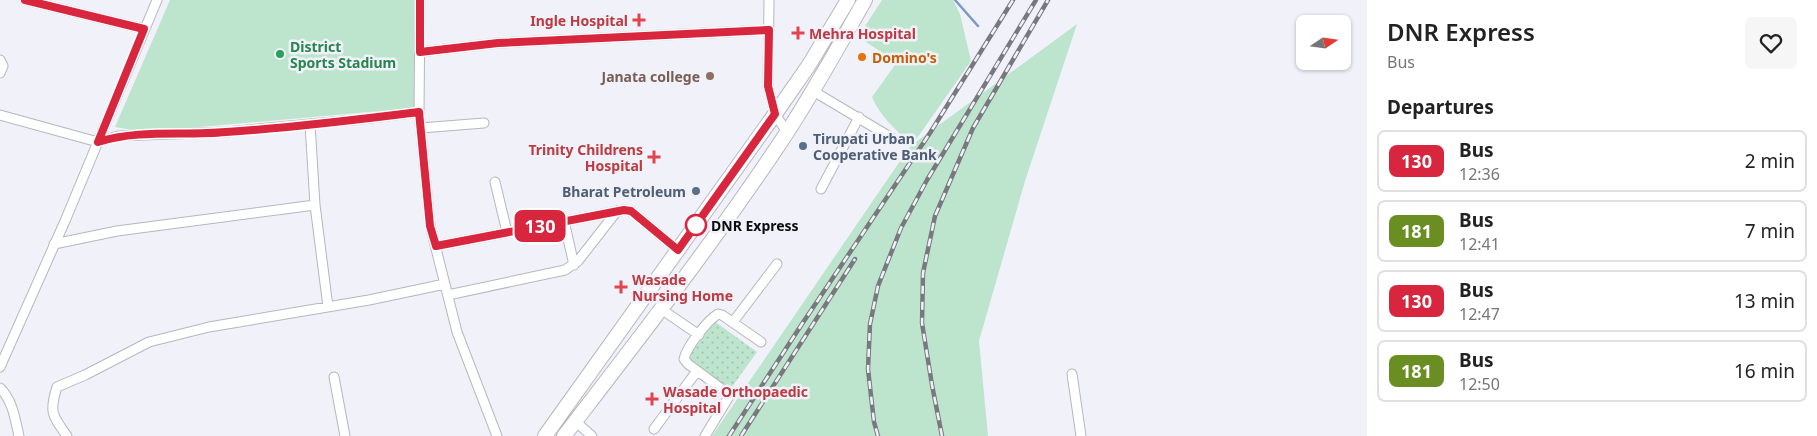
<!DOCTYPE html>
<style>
:root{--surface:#fff;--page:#f6f6f6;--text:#222;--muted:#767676;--line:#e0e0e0}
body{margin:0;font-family:"Noto Sans",sans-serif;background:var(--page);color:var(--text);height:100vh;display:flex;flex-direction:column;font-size:19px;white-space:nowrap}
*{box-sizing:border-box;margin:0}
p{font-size:16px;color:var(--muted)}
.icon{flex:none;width:28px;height:28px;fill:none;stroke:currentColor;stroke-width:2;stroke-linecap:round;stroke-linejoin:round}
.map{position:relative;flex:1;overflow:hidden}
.panel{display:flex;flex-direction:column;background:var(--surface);width:450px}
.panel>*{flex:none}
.badge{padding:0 10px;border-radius:8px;font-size:18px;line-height:32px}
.needle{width:32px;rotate:77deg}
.fabs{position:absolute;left:1296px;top:15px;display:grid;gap:10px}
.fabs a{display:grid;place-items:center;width:55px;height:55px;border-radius:8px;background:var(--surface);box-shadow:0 1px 4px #0004;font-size:25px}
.map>.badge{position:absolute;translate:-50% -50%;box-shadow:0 0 0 2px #fff}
h2{padding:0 20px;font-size:19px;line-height:45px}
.round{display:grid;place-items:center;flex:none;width:52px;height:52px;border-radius:8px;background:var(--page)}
.overview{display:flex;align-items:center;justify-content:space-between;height:85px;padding:0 20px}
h1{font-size:24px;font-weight:600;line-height:38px}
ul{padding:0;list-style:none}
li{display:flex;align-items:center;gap:15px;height:62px;margin:0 10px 8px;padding:0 10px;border:2px solid var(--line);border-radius:8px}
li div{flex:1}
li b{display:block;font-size:19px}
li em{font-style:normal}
li .badge{min-width:55px;font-weight:700;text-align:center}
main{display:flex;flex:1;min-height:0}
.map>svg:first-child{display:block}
.grass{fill:#bde5ce}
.park{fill:url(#park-dots)}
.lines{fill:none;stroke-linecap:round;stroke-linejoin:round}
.stream{stroke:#7b9cc1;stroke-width:2.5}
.minor-casing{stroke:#b6b7be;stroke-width:11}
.trunk-casing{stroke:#b6b7be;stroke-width:16}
.minor{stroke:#fff;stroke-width:9}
.trunk{stroke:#fff;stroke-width:14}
.rail-casing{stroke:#78787e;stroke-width:4.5}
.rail{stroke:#f0f1f9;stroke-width:2.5;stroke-dasharray:8;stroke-linecap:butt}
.line-casing{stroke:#fff;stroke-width:11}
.line{stroke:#d7263d;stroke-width:8}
.health-dot{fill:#e0444e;stroke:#f0f1f9;stroke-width:2}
.leisure-dot{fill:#2e9e5b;stroke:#f0f1f9;stroke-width:2}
.food-dot{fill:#e8710a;stroke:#f0f1f9;stroke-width:2}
.education-dot{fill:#8d6e63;stroke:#f0f1f9;stroke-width:2}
.service-dot{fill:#5c6f8a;stroke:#f0f1f9;stroke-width:2}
.stop-dot{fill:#fff;stroke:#d7263d;stroke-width:2.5}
.labels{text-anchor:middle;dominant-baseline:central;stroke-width:5;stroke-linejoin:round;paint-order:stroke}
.health-label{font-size:14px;font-weight:bold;fill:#be3a42;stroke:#f0f1f9;text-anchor:start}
.leisure-label{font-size:14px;font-weight:bold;fill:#27864d;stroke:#f0f1f9;text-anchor:start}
.food-label{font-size:14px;font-weight:bold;fill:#c56008;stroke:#f0f1f9;text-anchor:start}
.education-label{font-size:14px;font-weight:bold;fill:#785e54;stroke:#f0f1f9;text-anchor:end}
.service-label{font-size:14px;font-weight:bold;fill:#4e5e75;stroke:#f0f1f9;text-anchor:start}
.stop-label{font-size:14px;font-weight:bold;fill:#0b0b0e;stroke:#f0f1f9;text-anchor:start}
</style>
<main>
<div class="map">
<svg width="1367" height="436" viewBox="0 0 1367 436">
<defs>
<pattern id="park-dots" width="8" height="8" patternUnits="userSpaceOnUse" patternTransform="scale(1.25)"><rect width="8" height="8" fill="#bde5ce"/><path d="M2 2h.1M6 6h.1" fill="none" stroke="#a1c3b0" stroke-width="1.8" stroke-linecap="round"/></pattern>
</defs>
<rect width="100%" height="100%" fill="#f0f1f9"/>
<path class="grass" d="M 170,0 L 415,0 L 414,108 L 143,132 L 115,127 Z
M 882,0 L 953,0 L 960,14 L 971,61 L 913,144 L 1077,24 L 1025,181 L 979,341 L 988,436 L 712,436 L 911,145 C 897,130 880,117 872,97 L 897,62 L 858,37 Z"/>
<path class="park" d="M 714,321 L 757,352 L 729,391 L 686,360 Z"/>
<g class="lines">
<path class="stream" d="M 955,0 L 978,26"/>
<g class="minor-casing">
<path id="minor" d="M 25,0 L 144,29
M 420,0 L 419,112 L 430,225 L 457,332 L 497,436
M 769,0 L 768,86 L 775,114 L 787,132
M 420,52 L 498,43 L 769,30
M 0,60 L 3,66 L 0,73
M 813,91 L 892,138
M 0,115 L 98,142 L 118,136 L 226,132 L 354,120 L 419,112
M 310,124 L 315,205 L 328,307
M 421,128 L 484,123
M 495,182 L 507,232
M 821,189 L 859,117
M 564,221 L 574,265
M 54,244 L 117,231 L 315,205
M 436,246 L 624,210 L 631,211 L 678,250
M 448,295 L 565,270 L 578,261 L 617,211
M 661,309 L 699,335
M 733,322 L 777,264
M 0,367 L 65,221 L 157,0
M 1072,374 L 1081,436
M 334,377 L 345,436
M 0,388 C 13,401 15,419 19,436
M 575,421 L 592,436
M 654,429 L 697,371
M 67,436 C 52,415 49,412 57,387 L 85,375 L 149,342 L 209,327 L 369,300 L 445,284
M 705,436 L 730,395 L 688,364 L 684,359 C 687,346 707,321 718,314 L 722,315 L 761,342"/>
</g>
<g class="trunk-casing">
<path id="trunk" d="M 545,436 L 775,114 L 809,65 L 848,0
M 564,436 C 637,341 711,246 778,146 C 810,99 837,49 865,0"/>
</g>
<use href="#minor" class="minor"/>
<use href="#trunk" class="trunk"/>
<g class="rail-casing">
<path id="rail" d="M 729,436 L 802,324 L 930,133 L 1013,0
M 741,436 L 855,259
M 878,436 L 874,422 L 868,369 L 870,324 L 878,286 L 901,228 L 927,180 L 1036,0
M 942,436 L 932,385 L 922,323 L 923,273 L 935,216 L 973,128 L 1048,0"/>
</g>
<use href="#rail" class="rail"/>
</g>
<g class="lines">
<g class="line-casing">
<path id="line" d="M 25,0 L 144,29 L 98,142 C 139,129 184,136 226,132 C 291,128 355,120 419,112 L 430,226 L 436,246 L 624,210 L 631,211 L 678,250 L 775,114 L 768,86 L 769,30 L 498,43 L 420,52 L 420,0"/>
</g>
<use href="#line" class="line"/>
</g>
<g class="health-dot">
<path d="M636.5 12.5h5v5h5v5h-5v5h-5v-5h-5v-5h5z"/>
<path d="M795.5 25.5h5v5h5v5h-5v5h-5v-5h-5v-5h5z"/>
<path d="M651.5 149.5h5v5h5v5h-5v5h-5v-5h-5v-5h5z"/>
<path d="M618.5 279.5h5v5h5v5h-5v5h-5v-5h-5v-5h5z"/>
<path d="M649.5 391.5h5v5h5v5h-5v5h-5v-5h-5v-5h5z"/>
</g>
<circle class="leisure-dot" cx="280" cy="54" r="5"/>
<circle class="food-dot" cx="862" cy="57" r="5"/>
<circle class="education-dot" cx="710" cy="76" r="5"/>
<g class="service-dot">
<circle cx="803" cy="146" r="5"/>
<circle cx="696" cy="191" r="5"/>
</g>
<circle class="stop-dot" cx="696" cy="225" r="10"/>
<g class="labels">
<g class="health-label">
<text x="628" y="20" text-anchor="end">Ingle Hospital</text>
<text x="809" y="33">Mehra Hospital</text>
<text x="643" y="149" text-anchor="end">Trinity Childrens<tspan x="643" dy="16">Hospital</tspan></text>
<text x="632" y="279">Wasade<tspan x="632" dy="16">Nursing Home</tspan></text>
<text x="663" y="391">Wasade Orthopaedic<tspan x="663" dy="16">Hospital</tspan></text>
</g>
<g class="leisure-label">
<text x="290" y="46">District<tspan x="290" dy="16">Sports Stadium</tspan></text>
</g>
<g class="food-label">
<text x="872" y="57">Domino's</text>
</g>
<g class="education-label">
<text x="700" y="76">Janata college</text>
</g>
<g class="service-label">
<text x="813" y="138">Tirupati Urban<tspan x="813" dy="16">Cooperative Bank</tspan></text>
<text x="686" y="191" text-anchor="end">Bharat Petroleum</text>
</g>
<g class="stop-label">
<text x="711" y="225">DNR Express</text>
</g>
</g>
</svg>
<div class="fabs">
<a><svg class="needle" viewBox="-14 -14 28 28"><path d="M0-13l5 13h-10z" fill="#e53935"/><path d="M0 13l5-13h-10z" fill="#767676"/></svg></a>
</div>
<b class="badge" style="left:540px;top:226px;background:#d7263d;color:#fff">130</b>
</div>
<section class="panel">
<div class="overview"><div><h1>DNR Express</h1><p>Bus</p></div><a class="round"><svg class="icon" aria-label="heart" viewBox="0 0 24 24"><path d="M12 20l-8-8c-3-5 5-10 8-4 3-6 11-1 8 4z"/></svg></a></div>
<h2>Departures</h2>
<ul>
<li><span class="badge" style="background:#d7263d;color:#fff">130</span><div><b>Bus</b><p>12:36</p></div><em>2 min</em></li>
<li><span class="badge" style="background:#6b8e23;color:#fff">181</span><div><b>Bus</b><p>12:41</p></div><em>7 min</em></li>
<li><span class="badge" style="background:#d7263d;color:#fff">130</span><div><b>Bus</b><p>12:47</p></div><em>13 min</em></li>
<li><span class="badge" style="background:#6b8e23;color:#fff">181</span><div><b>Bus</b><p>12:50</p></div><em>16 min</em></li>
</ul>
</section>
</main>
